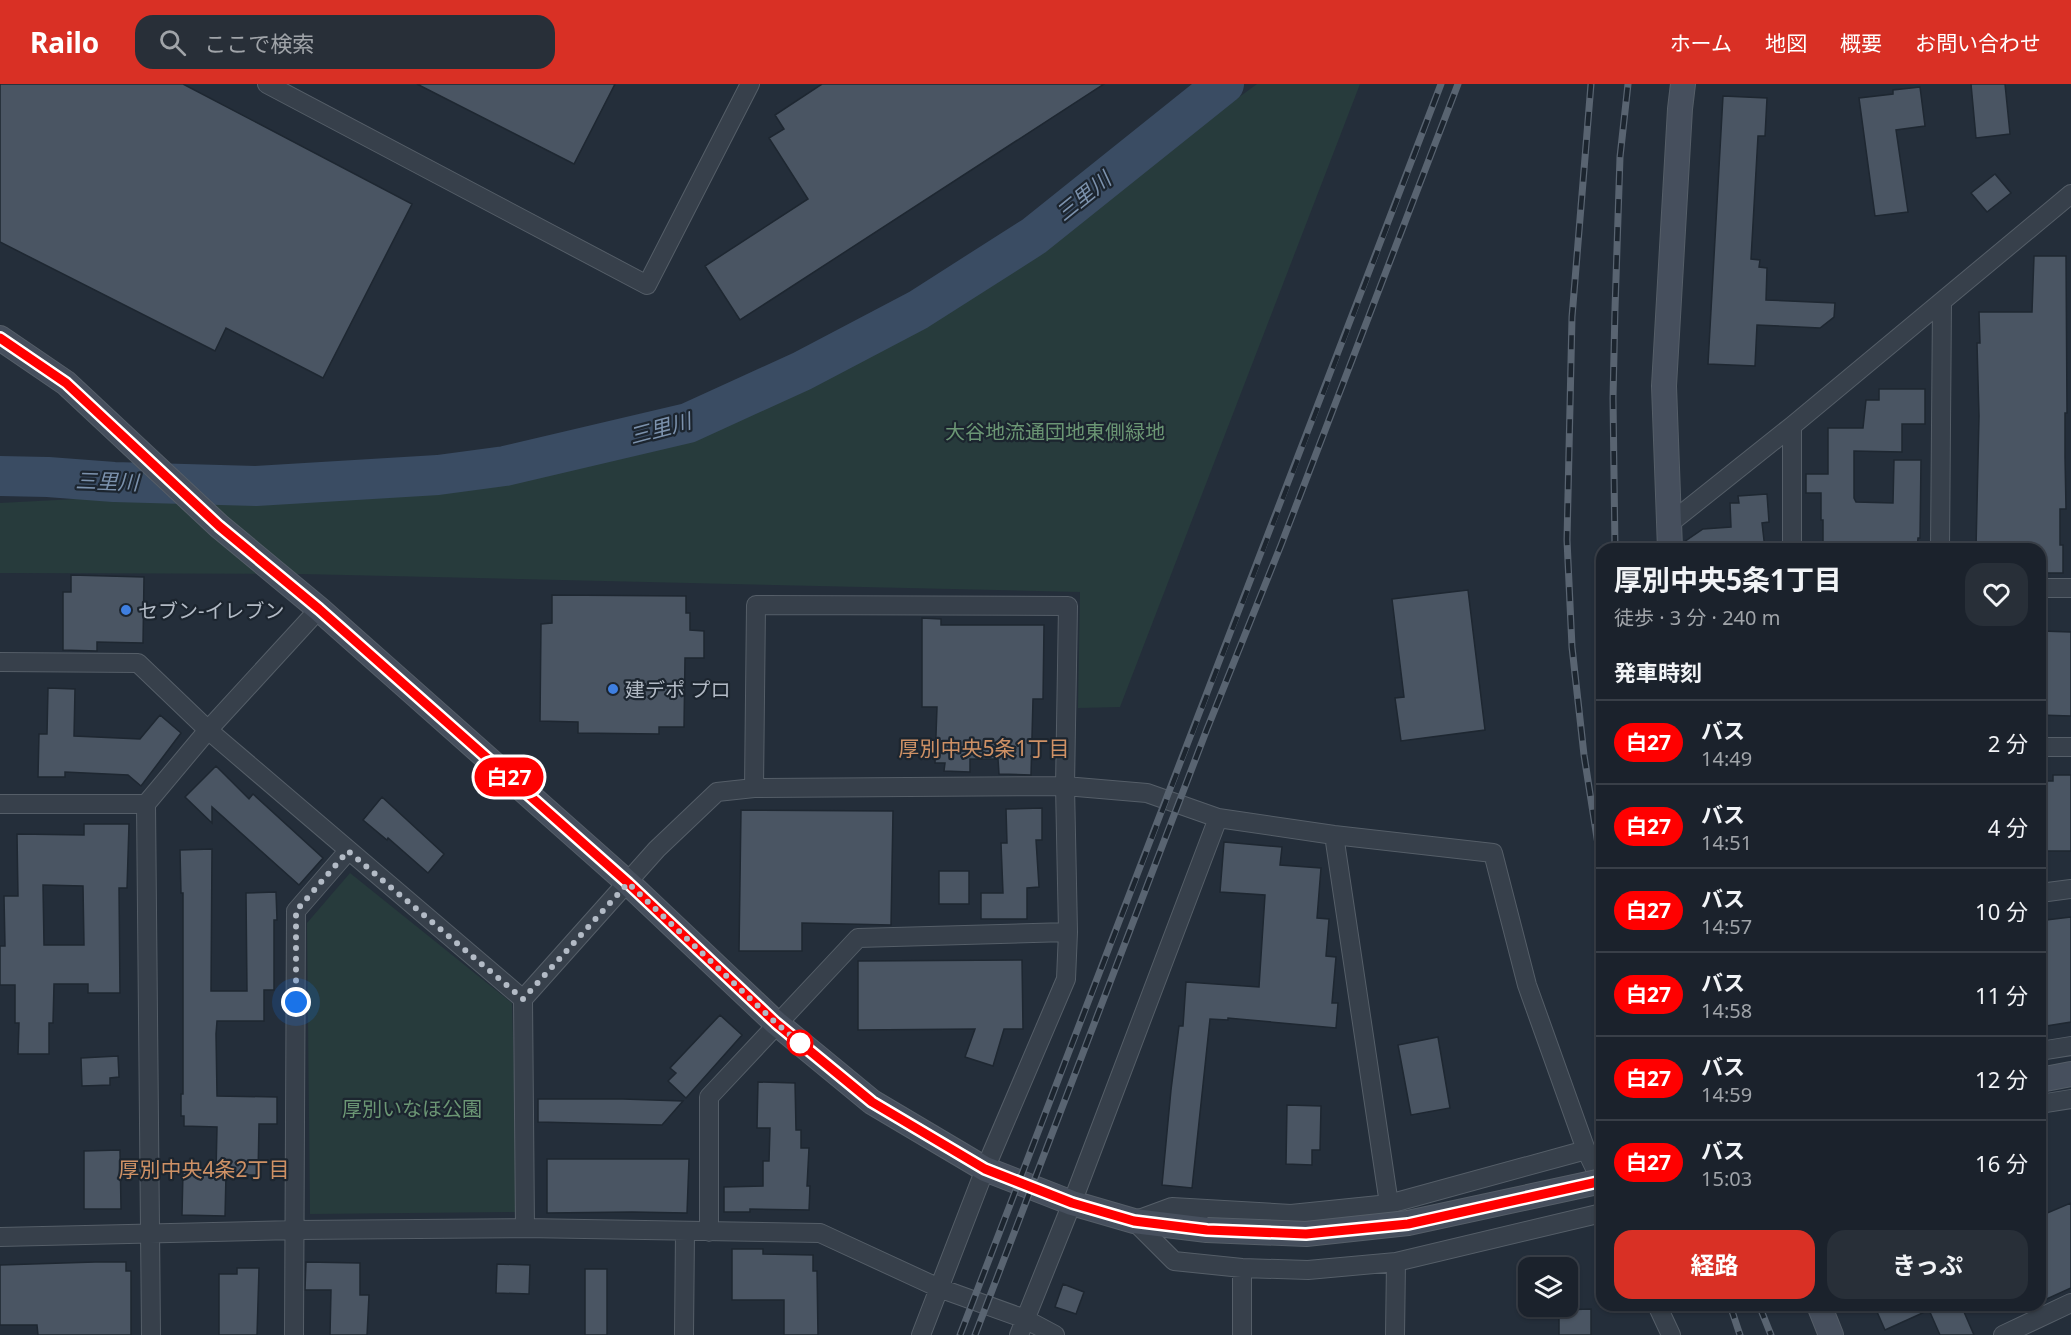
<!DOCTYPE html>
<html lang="ja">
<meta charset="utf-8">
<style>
:root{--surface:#1b222c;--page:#282f38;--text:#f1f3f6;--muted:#a0a4a9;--line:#393f48;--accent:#d93025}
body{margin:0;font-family:"Noto Sans","Noto Sans JP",sans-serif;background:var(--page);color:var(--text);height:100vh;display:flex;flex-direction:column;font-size:22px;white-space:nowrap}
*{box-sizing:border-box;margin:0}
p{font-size:20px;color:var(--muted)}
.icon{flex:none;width:33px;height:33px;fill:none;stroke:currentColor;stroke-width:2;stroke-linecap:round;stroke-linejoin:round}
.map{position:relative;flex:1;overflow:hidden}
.drawer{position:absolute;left:1596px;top:459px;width:450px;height:768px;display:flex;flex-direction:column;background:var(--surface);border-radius:18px;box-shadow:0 2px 4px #0004,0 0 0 2px var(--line)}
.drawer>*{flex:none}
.badge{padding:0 12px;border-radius:20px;font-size:21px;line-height:39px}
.controls{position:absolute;left:1518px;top:1173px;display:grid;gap:12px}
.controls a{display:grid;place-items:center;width:60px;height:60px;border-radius:12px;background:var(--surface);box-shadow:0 2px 4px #0004,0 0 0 2px var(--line);font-size:30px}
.you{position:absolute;width:30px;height:30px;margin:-15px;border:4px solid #fff;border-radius:50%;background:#1a73e8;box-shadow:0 0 0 9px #1a73e833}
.map>.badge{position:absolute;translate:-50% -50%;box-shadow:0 0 0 3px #fff}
h2{padding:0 18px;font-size:22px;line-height:54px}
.round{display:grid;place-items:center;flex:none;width:63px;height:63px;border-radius:18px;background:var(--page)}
.summary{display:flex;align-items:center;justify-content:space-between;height:102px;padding:0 18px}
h1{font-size:28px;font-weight:700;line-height:45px}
.action{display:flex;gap:12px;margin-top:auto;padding:12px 18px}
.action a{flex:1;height:69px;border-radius:18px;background:var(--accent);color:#fff;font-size:24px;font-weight:700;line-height:69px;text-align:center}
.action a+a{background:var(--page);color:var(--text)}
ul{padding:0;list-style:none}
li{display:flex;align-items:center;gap:18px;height:84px;padding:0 18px;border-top:2px solid var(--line)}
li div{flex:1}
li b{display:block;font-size:22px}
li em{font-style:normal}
li .badge{min-width:66px;font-weight:700;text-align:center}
header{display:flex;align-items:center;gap:36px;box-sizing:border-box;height:84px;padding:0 30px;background:var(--accent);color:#fff}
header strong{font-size:28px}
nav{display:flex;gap:33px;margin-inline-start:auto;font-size:21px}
.search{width:420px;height:54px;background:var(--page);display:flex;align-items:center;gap:15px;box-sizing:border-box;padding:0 21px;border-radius:18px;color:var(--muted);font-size:22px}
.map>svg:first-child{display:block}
.green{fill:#273b3c}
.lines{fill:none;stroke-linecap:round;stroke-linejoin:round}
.river{stroke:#3a4c63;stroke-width:40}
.building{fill:#4a5563;stroke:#1e2731;stroke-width:1.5;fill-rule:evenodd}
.street-casing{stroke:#555e68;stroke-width:20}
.secondary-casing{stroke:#555e68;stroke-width:26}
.street{stroke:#37404b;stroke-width:18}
.secondary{stroke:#464f5d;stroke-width:24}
.rail-casing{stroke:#596471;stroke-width:7}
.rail{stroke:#1c252f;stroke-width:4.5;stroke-dasharray:14;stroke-linecap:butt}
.secondary-bridge-casing{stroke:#555e68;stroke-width:26;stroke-linecap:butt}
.secondary-bridge{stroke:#464f5d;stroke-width:24}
.line-casing{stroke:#fff;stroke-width:14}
.line{stroke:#f00;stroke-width:9}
.walk{stroke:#b3bbc6;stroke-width:6;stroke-dasharray:0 10.8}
.shop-dot{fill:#3f7fe0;stroke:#1c252f;stroke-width:2}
.stop-dot{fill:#fff;stroke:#f00;stroke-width:3}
.labels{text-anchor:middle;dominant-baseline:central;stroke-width:4.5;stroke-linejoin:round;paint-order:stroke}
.park-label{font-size:20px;fill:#6b9674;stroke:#1c252f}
.poi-label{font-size:20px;fill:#b3bbc6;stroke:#1c252f;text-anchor:start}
.water-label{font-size:21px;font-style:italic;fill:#7c92ad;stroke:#1c252f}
.neighbourhood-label{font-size:21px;fill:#cf9165;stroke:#1c252f}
</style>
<header>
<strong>Railo</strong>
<div class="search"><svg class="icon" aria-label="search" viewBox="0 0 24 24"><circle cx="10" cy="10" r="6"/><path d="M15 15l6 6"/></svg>ここで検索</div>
<nav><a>ホーム</a><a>地図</a><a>概要</a><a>お問い合わせ</a></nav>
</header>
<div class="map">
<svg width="2071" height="1251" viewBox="0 0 2071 1251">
<rect width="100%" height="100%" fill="#242e3a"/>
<path class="green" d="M 1257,0 L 1360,0 L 1120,623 L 1078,624 L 1080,508 L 301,490 L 0,489 L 0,419 L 528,391 L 686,355 L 828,294 L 961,217 Z
M 350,789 L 512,919 L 518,1128 L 310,1130 L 307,839 Z"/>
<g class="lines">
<path class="river" d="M 0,392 L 48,393 L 114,398 L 256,402 L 438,391 L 505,382 L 688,339 L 802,287 L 918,226 L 1034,152 L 1224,0"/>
</g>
<path class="building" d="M 0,0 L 183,0 L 412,120 L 323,294 L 226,244 L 215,267 L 0,158 Z
M 417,0 L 615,0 L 574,80 Z
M 822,0 L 1104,0 L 740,236 L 705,182 L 808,115 L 769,54 L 784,45 L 775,31 Z
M 1971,0 L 2005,0 L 2010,50 L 1976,54 Z
M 1920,3 L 1925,42 L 1896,46 L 1908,128 L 1875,132 L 1859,14 L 1893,10 L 1893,6 Z
M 1723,12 L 1767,14 L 1765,52 L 1758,52 L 1751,175 L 1760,176 L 1759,183 L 1767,184 L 1766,216 L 1835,219 L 1834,233 L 1820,244 L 1757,241 L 1755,282 L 1708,280 Z
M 1995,90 L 2011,109 L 1987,128 L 1971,109 Z
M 2034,172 L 2066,172 L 2067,329 L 2065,329 L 2065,373 L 2066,425 L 2060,425 L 2060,461 L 2063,461 L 2063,489 L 2040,489 L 2040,465 L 1976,465 L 1979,332 L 1977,259 L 1980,259 L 1979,228 L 2032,228 Z
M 1879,305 L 1925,305 L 1925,340 L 1902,340 L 1902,368 L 1854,367 L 1854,414 L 1856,418 L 1893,419 L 1894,376 L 1921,376 L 1920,454 L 1918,454 L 1917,465 L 1823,465 L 1823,436 L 1821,436 L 1821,409 L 1806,409 L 1806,390 L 1828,390 L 1828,344 L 1863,344 L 1866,316 L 1879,316 Z
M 1767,410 L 1769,438 L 1762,439 L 1765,465 L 1684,465 L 1684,458 L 1703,445 L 1731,443 L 1730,419 L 1739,419 L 1738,412 Z
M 71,491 L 144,493 L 143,559 L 97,558 L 97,567 L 63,566 L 63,508 L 71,508 Z
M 1468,506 L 1485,646 L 1401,657 L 1395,614 L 1404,613 L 1392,515 Z
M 552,511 L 686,512 L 686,529 L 690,529 L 690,546 L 704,547 L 704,574 L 685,574 L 684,643 L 659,643 L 659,650 L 578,649 L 578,638 L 540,637 L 541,540 L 552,539 Z
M 922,534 L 941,535 L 941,541 L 1044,541 L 1043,615 L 1033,615 L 1031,691 L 999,690 L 998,675 L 970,675 L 970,688 L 944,687 L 945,679 L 935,679 L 937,623 L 922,623 Z
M 2040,547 L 2071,548 L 2071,632 L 2040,631 Z
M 48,604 L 75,605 L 74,652 L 140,655 L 160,631 L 181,649 L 141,702 L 128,691 L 65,688 L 65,693 L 38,693 L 39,650 L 47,650 Z
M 216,682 L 249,715 L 253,710 L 323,774 L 299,801 L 212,723 L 212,739 L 185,713 Z
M 2053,691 L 2071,691 L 2071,767 L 2040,767 L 2040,697 L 2053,697 Z
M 382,713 L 444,770 L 428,789 L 388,754 L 387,756 L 363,736 Z
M 1042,724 L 1042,756 L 1036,756 L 1039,803 L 1027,804 L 1027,835 L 981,835 L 981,809 L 1003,809 L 1001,759 L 1007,759 L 1006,725 Z
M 741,726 L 893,727 L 891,841 L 802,839 L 802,867 L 739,867 Z
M 84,740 L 129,740 L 127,804 L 119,804 L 120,909 L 88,909 L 88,900 L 54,900 L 53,939 L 49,939 L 49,970 L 18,970 L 19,939 L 15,939 L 15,901 L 0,901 L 0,862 L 5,862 L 4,812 L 18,812 L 17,750 L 84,751 ZM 43,801 L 83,802 L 84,861 L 44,861 Z
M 1224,758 L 1282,763 L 1280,781 L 1321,784 L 1317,834 L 1329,835 L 1326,872 L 1336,873 L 1332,919 L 1338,919 L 1336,944 L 1228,934 L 1228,936 L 1210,935 L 1192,1104 L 1162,1101 L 1171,1006 L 1179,942 L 1183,942 L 1186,898 L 1259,903 L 1265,811 L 1220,808 Z
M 212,765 L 211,907 L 247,907 L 246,809 L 276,808 L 277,836 L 274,836 L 274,906 L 264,906 L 264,937 L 217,937 L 216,950 L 217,1012 L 277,1013 L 277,1040 L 259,1040 L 258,1091 L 226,1091 L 225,1132 L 182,1131 L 183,1088 L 216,1089 L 217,1043 L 184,1042 L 184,1032 L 181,1032 L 181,1010 L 183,1010 L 183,809 L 181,809 L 180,766 Z
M 939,787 L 969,787 L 969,820 L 939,820 Z
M 2071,833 L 2071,938 L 2040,943 L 2040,844 L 2047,844 L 2046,836 Z
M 1022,876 L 1023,945 L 1004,945 L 993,982 L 965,973 L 975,945 L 858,946 L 858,877 Z
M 720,931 L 742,951 L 686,1014 L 668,997 L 676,989 L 670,984 Z
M 1438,953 L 1450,1024 L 1411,1031 L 1398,961 Z
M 118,972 L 119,993 L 110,994 L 110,1001 L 82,1002 L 81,974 Z
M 758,998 L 795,999 L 796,1046 L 801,1046 L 801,1064 L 809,1064 L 807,1102 L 810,1102 L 809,1126 L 750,1125 L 750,1128 L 724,1128 L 724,1103 L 763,1102 L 763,1077 L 769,1077 L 770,1044 L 757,1044 Z
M 538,1015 L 623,1015 L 683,1017 L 662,1041 L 538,1038 Z
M 1287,1021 L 1321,1022 L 1320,1066 L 1312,1066 L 1312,1081 L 1286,1080 Z
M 120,1066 L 121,1125 L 84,1125 L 84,1067 Z
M 547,1075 L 689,1075 L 687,1129 L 632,1128 L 547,1129 Z
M 2071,1119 L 2071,1204 L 2040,1218 L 2040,1132 Z
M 732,1165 L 763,1165 L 763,1170 L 813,1171 L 813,1187 L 817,1187 L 818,1251 L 784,1251 L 784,1216 L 732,1216 Z
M 95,1178 L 126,1178 L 126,1187 L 131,1187 L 131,1251 L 38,1251 L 37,1241 L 0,1241 L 0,1181 Z
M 306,1178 L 360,1179 L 360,1211 L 369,1211 L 367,1251 L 330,1251 L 331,1206 L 305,1206 Z
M 497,1180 L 530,1181 L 529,1210 L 496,1209 Z
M 237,1184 L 259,1184 L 257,1251 L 219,1251 L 219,1190 L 237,1190 Z
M 585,1185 L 607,1185 L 607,1251 L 585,1251 Z
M 1063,1200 L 1084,1208 L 1076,1230 L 1055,1223 Z
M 1874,1221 L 1961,1221 L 1974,1251 L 1940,1251 L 1929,1226 L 1885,1246 Z
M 1591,1225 L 1591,1251 L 1559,1251 L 1559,1226 Z"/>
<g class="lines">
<g class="street-casing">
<path id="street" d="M 267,0 L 647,201 L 750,0
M 1792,342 L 1792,465
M 1669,440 L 1792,342 L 2071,110
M 1940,465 L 1942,218
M 2040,504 L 2071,504
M 0,578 L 138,579 L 208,646 L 523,915
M 2040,663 L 2071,663
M 754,704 L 756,521 L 1068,522 L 1065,702 L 1068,848 L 1066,895 L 985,1085 L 921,1251
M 0,720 L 146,720
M 1334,751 L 1389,1120
M 2040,809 L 2071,805
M 2040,967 L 2071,962
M 2040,1020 L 2071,1015
M 1586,1066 L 1389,1120 L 1291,1130 L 1172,1123 L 1134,1137 L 1174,1177 L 1242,1184 L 1308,1186 L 1396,1178 L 1602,1129
M 525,1144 L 523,915 L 657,765 L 717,708 L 754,704 L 1065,702 L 1147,709 L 1218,734 L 1334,751 L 1493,769 L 1527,901 L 1586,1066 L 1602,1099
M 709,1148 L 709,1013 L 858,854 L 1068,848
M 0,1153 L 296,1146 L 525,1144 L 820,1149 L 939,1204 L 1025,1235 L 1055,1251
M 1242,1184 L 1242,1251
M 1657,1221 L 1671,1251
M 151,1251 L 146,720 L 208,646 L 319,525
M 294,1251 L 296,827 L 348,767
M 684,1251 L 685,1148
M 1019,1251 L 1072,1119 L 1218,734
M 1395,1251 L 1396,1178
M 2003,1251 L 2071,1219"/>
</g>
<g class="secondary-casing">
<path id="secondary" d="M 0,254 L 66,299 L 219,442 L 319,525 L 628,799 L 776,939 L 872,1018 L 985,1085 L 1072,1119 L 1134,1137 L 1207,1146
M 1670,465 L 1664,302 L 1680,25 L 1683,0
M 2040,996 L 2071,990
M 1819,1221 L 1831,1251"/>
</g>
<use href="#street" class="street"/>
<use href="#secondary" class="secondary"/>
<g class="rail-casing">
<path id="rail" d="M 1591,0 L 1572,233 L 1567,456 L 1572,563 L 1584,671 L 1602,786
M 1615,465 L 1613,314 L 1615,225 L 1620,73 L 1628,0
M 1730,1221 L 1740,1251
M 1759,1221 L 1771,1251
M 960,1251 C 1120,834 1283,418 1441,0
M 975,1251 L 1207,645 L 1281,461 L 1458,0"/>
</g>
<use href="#rail" class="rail"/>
<g class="secondary-bridge-casing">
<path id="secondary-bridge" d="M 1207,1146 L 1306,1150 L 1408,1139 L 1602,1097"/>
</g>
<use href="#secondary-bridge" class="secondary-bridge"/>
</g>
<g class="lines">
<g class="line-casing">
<path id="line" d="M 0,254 L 66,299 L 219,442 L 319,525 L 628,799 L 776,939 L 872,1018 L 985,1085 L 1072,1119 L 1134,1137 L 1207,1146 L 1306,1150 L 1408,1140 L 1602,1097"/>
</g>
<use href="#line" class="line"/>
<path class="walk" d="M 296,918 L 296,827 L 348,767 L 523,915 L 628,799 L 776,939 L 800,959"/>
</g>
<g class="shop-dot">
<circle cx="126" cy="526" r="6"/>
<circle cx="613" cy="605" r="6"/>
</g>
<circle class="stop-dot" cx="800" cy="959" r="12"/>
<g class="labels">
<g class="park-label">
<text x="1055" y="347">大谷地流通団地東側緑地</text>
<text x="412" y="1024">厚別いなほ公園</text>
</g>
<g class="poi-label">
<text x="138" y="526">セブン-イレブン</text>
<text x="625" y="605">建デポ プロ</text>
</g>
<g class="water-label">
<text transform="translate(1083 112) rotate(-39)">三里川</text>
<text transform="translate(660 344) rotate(-15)">三里川</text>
<text transform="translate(107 397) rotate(2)">三里川</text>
</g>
<g class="neighbourhood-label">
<text x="984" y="664">厚別中央5条1丁目</text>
<text x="204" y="1085">厚別中央4条2丁目</text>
</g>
</g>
</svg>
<div class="controls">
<a><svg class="icon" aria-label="layers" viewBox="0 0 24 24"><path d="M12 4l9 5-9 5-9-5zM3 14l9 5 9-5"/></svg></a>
</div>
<div class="you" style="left:296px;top:918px"></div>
<b class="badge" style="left:509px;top:693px;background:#f00;color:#fff">白27</b>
<section class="drawer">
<div class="summary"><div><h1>厚別中央5条1丁目</h1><p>徒歩 · 3 分 · 240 m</p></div><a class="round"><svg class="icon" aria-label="heart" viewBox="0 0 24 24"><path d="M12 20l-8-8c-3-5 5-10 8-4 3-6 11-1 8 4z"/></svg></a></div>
<h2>発車時刻</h2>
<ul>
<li><span class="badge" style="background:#f00;color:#fff">白27</span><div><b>バス</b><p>14:49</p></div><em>2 分</em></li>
<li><span class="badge" style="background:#f00;color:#fff">白27</span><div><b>バス</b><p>14:51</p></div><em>4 分</em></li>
<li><span class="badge" style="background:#f00;color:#fff">白27</span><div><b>バス</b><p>14:57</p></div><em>10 分</em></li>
<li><span class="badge" style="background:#f00;color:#fff">白27</span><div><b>バス</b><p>14:58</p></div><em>11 分</em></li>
<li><span class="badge" style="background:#f00;color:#fff">白27</span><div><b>バス</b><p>14:59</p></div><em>12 分</em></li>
<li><span class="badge" style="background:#f00;color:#fff">白27</span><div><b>バス</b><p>15:03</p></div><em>16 分</em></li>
</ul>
<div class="action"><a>経路</a><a>きっぷ</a></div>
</section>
</div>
